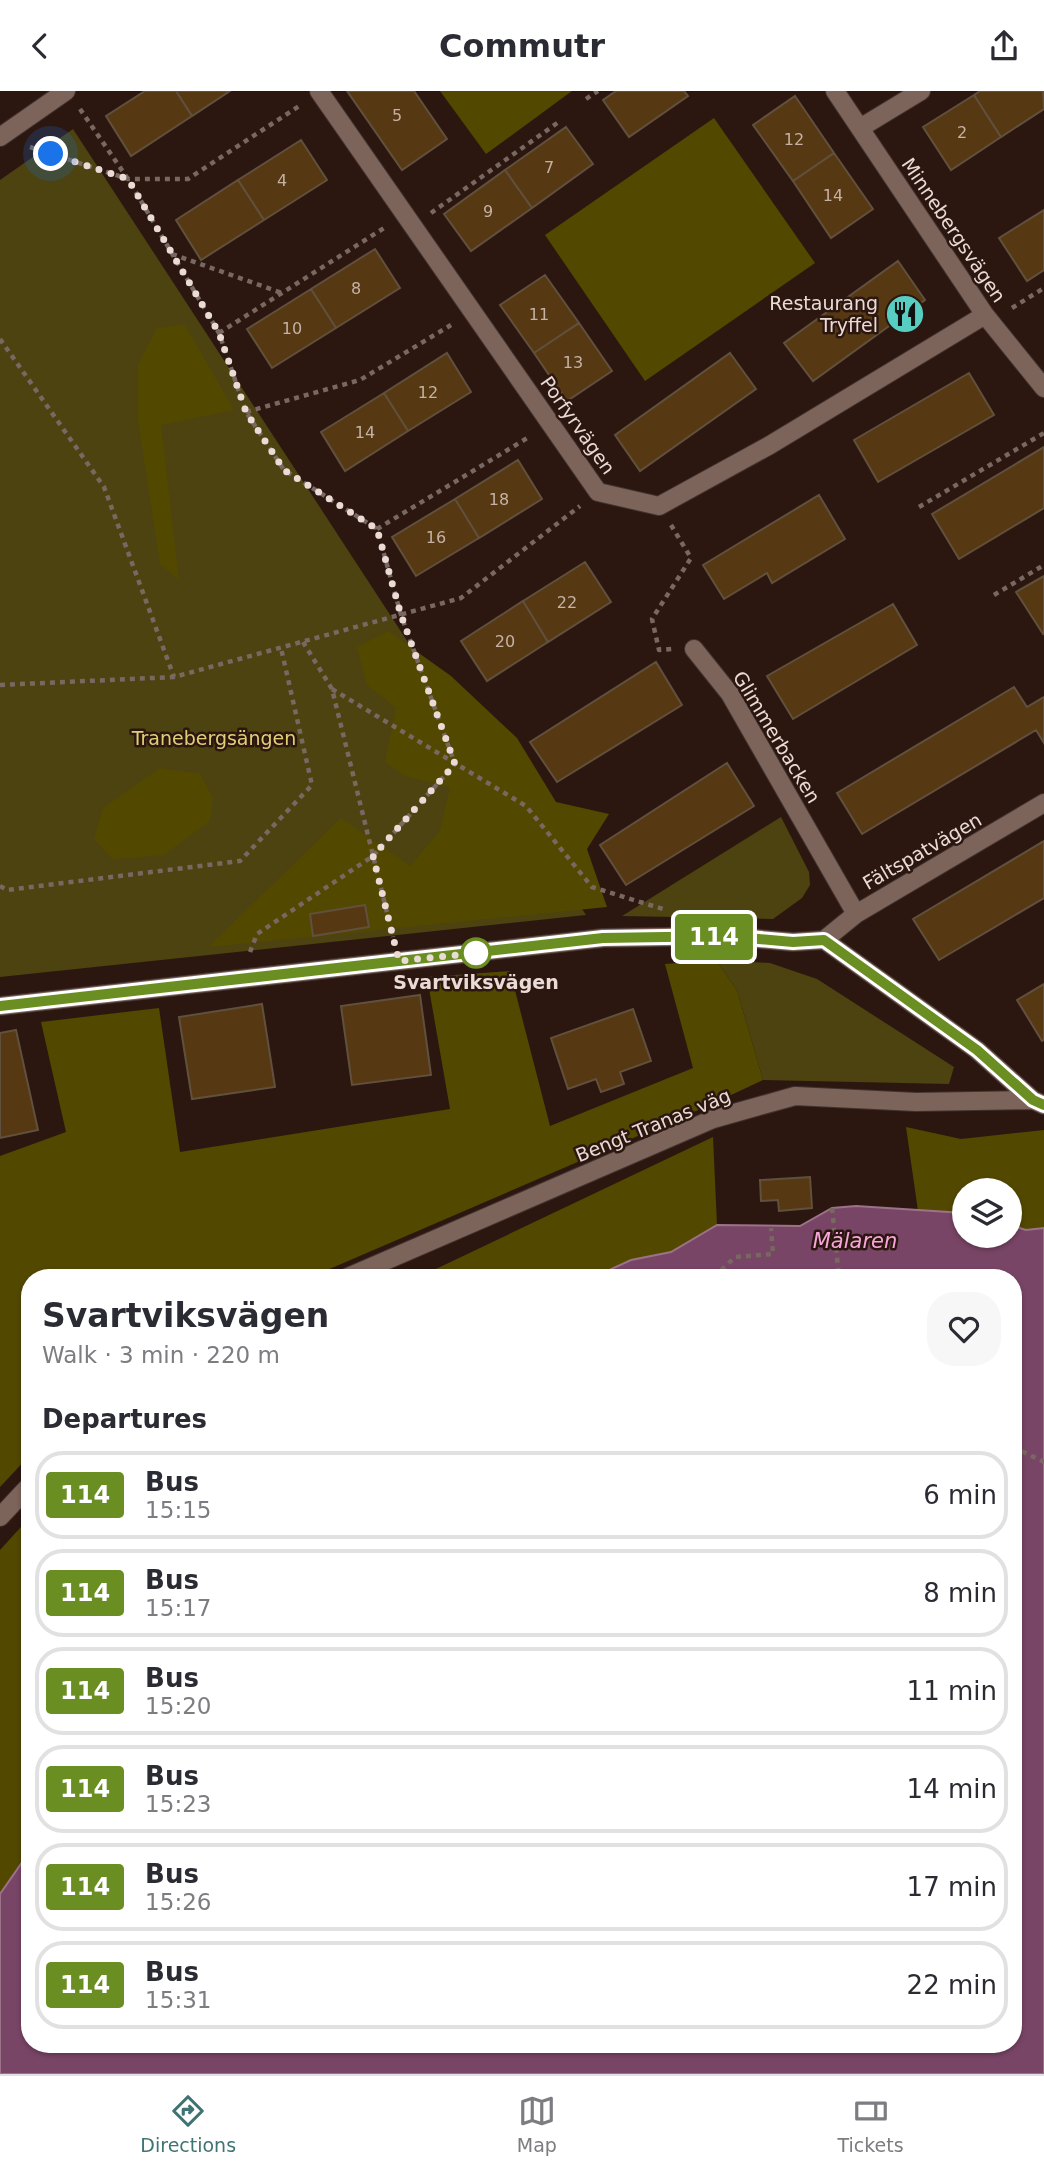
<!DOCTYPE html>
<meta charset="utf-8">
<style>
:root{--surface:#fff;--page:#f7f7f7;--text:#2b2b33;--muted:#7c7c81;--line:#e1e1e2;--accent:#3f7473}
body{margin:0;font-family:"DejaVu Sans",sans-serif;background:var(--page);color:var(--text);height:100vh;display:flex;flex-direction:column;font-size:26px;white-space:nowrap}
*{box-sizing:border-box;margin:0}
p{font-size:23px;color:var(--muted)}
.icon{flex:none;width:38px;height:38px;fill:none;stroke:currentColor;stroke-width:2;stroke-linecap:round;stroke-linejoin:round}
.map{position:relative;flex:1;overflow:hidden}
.details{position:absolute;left:21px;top:1178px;width:1001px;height:784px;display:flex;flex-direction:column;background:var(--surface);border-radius:28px;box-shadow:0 2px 5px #0004}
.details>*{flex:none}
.badge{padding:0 14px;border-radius:5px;font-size:24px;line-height:46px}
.fabs{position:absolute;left:952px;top:1087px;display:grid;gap:14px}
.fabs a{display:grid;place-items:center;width:70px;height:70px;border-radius:50%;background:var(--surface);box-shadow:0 2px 5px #0004;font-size:35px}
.you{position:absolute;width:35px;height:35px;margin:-18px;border:5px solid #fff;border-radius:50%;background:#1a73e8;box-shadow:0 0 0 10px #1a73e833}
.map>.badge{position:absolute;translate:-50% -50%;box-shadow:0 0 0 4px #fff}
h2{padding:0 21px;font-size:26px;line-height:63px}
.round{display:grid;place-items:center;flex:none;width:74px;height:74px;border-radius:28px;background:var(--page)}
.overview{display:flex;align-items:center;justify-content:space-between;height:119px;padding:0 21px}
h1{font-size:33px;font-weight:700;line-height:52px}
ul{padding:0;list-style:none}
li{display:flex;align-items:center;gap:21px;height:88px;margin:0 14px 10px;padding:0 7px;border:4px solid var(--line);border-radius:28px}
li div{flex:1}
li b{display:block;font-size:26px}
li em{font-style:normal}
li .badge{min-width:77px;font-weight:700;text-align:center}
header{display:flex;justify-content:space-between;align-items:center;height:91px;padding:0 21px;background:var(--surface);font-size:32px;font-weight:700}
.menu{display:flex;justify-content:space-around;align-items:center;height:98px;border-top:2px solid var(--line);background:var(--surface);font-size:19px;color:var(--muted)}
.menu a{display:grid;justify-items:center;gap:4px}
.menu .on{color:var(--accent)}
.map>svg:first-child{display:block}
.green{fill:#4c4310}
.forest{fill:#534800}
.water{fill:#794566;stroke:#9b7288;stroke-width:2}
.building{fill:#563913;stroke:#60503d;stroke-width:2}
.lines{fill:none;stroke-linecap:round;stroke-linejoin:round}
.minor-casing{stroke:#423330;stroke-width:20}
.path{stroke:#796761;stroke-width:4.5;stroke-dasharray:5 5;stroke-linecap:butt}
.minor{stroke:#7d645b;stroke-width:18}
.line-casing{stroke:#fff;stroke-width:16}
.line{stroke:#6b8e23;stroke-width:10}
.walk{stroke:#eadbd6;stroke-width:7;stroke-dasharray:0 12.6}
.stop-dot{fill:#fff;stroke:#6b8e23;stroke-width:3.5}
.labels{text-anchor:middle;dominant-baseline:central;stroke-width:5;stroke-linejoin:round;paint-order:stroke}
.number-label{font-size:16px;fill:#c5b2a5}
.street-label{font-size:19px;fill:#eadbd6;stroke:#2c1710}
.poi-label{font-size:19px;fill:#eadbd6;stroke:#2c1710;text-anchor:end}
.park-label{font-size:19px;fill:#e1cf75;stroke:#2c1710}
.stop-label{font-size:19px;font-weight:bold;fill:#eadbd6;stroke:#2c1710}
.water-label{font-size:21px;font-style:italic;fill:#f7a6d8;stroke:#2c1710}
</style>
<header><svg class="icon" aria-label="back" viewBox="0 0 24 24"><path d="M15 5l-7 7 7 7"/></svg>Commutr<svg class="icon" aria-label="share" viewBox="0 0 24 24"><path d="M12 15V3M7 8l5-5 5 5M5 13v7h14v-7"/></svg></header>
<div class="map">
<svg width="1044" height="1983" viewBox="0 0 1044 1983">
<rect width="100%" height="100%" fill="#2c1710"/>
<path class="green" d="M 73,38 L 586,824 L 0,886 L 0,89 Z
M 781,726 L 809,781 L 810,794 L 802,807 L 773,828 L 622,825 Z
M 716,869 L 770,872 L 817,888 L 954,976 L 949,993 L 763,989 L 737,899 Z"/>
<path class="forest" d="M 440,0 L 572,0 L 486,63 Z
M 714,27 L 815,172 L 645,290 L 545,144 Z
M 185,234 L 234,319 L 161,334 L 179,489 L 160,473 L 138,329 L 138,274 L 157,237 Z
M 388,540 L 451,585 L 517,647 L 556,711 L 609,723 L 587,758 L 607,816 L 208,856 L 341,727 L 410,775 L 440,740 L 450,696 L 405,685 L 385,671 L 396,617 L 367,594 L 357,556 Z
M 160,677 L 200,683 L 213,707 L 210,730 L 164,764 L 112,768 L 94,748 L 103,717 Z
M 716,869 L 737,899 L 763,989 L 712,1013 L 311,1186 L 30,1186 L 30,1364 L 0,1396 L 0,1065 L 66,1041 L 41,931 L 159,917 L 180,1061 L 450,1018 L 427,886 L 510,880 L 550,1035 L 693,977 L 665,873 Z
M 906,1036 L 961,1048 L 1044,1039 L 1044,1137 L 1026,1139 L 1010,1134 L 1010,1099 L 964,1099 L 964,1122 L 918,1120 Z
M 713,1046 L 717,1134 L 671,1161 L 631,1169 L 594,1186 L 419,1186 Z
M 30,1426 L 30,1760 L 0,1803 L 0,1459 Z"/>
<path class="water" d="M 856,1115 L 964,1122 L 964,1144 L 1010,1144 L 1010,1134 L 1026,1139 L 1044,1137 L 1044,1983 L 0,1983 L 0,1803 L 30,1760 L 30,1953 L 1013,1953 L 1013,1186 L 594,1186 L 631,1169 L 671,1161 L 717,1134 L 800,1135 L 832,1117 Z"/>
<path class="building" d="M 145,0 L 176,0 L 192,25 L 131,65 L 106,25 Z
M 176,0 L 230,0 L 192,25 Z
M 347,0 L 414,0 L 447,48 L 402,79 Z
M 616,0 L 684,0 L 688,5 L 629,46 L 603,9 Z
M 980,0 L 1043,0 L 1044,18 L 1001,46 L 974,4 Z
M 974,4 L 1001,46 L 951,79 L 923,36 Z
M 795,5 L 834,62 L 793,90 L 753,34 Z
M 566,36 L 593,73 L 532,117 L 505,79 Z
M 301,49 L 327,89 L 264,129 L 238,89 Z
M 834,62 L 873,118 L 831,147 L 793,90 Z
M 505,79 L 532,117 L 471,160 L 444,123 Z
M 238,89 L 264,129 L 201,169 L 176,129 Z
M 1044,119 L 1044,179 L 1027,190 L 999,147 Z
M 375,158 L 400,197 L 336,237 L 311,198 Z
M 898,170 L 925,209 L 813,290 L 784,252 Z
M 545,184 L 579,232 L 534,262 L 500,214 Z
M 311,198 L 336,237 L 272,277 L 247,238 Z
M 579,232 L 612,280 L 567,310 L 534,262 Z
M 447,262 L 471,301 L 408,340 L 384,302 Z
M 730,262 L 756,298 L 640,380 L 615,344 Z
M 969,282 L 994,324 L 878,391 L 854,349 Z
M 384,302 L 408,340 L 345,380 L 321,341 Z
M 1044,356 L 1044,417 L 959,468 L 932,423 Z
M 518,369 L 542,408 L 479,447 L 455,408 Z
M 819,404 L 845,448 L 772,492 L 767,482 L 724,508 L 703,474 Z
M 455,408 L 479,447 L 416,485 L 392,446 Z
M 585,471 L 611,511 L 548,551 L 523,510 Z
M 1044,485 L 1044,542 L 1043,543 L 1016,501 Z
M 523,510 L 548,551 L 487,590 L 461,550 Z
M 893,513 L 917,554 L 793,628 L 767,585 Z
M 656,571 L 682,614 L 557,691 L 530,651 Z
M 1014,596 L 1027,616 L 1044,606 L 1044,652 L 1036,639 L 862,743 L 837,702 Z
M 727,672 L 754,715 L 626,794 L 600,754 Z
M 1044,750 L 1044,807 L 939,869 L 913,828 Z
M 365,814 L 369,836 L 313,845 L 310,823 Z
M 1044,893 L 1044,949 L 1042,950 L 1017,909 Z
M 420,904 L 431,984 L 352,994 L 341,915 Z
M 262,913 L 275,996 L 192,1008 L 179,926 Z
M 633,918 L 651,970 L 620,981 L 624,993 L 601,1001 L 596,988 L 568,998 L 551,947 Z
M 16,939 L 38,1039 L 0,1047 L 0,942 Z
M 810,1086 L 812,1117 L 779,1120 L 778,1109 L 761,1110 L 760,1089 Z"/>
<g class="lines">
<g class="minor-casing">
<path id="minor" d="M 319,0 L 598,401 L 659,415 L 770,354 L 985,224
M 835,0 L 985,224 L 1044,297
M 860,37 L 921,0
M 0,46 L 66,0
M 694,558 L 730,603 L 856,823
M 824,849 L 856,823 L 1044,712
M 0,915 L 603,847 L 727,845 L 793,851 L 824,849 L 977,959 L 1033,1009 L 1044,1014
M 348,1186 L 713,1028 L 795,1005 L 916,1011 L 1033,1009
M 0,1426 L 30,1394"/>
</g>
<path class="path" d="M 586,8 L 598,0
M 80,18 L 128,88 L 219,242 L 246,321 L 284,379 L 377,438
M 30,56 L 128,88 L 188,88 L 299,15
M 431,122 L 560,30
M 172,163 L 282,202
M 1012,217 L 1044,197
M 219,242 L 384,137
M 0,248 L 104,396 L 174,586
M 246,321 L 360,289 L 451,234
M 919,416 L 1044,342
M 671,434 L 691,467 L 652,528 L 659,559 L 672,558
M 994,504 L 1044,474
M 303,551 L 332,598 L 393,846
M 0,594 L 174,586 L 461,507 L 580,415
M 332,598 L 526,715 L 592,796 L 666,819
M 0,795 L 7,799 L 240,770 L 312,694 L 281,557
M 250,861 L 257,843 L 373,765 L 455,673 L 401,524 L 377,438 L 529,346
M 832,1117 L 839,1186
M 714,1186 L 735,1166 L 773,1163 L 771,1137
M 1013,1356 L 1044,1371"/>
<use href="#minor" class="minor"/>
</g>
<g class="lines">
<g class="line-casing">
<path id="line" d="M 0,915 L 603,847 L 726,845 L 793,851 L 824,849 L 977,959 L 1033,1009 L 1044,1014"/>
</g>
<use href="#line" class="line"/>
<path class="walk" d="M 51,63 L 128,88 L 219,242 L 246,321 L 284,379 L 377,438 L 401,524 L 455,673 L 373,765 L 399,870 L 476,862"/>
</g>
<defs>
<g id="restaurant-disc" transform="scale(2.0125)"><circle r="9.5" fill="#57cec1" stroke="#2c1710"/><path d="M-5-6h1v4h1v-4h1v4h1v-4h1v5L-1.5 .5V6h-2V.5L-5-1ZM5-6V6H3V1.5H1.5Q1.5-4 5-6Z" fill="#111"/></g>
</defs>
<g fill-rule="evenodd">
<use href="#restaurant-disc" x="905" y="223"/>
</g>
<circle class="stop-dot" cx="476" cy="862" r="14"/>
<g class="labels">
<g class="number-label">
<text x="397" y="24">5</text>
<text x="962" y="41">2</text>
<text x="794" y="48">12</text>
<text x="549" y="76">7</text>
<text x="282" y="89">4</text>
<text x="833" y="104">14</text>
<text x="488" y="120">9</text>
<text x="356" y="197">8</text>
<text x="539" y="223">11</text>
<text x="292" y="237">10</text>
<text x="573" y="271">13</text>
<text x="428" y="301">12</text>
<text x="365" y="341">14</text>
<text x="499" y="408">18</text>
<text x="436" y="446">16</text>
<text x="567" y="511">22</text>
<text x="505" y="550">20</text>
</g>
<g class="street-label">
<text transform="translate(954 139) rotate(56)">Minnebergsvägen</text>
<text transform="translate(578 334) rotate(55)">Porfyrvägen</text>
<text transform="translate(777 646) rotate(59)">Glimmerbacken</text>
<text transform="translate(922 760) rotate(-30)">Fältspatvägen</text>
<text transform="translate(653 1034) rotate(-22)">Bengt Tranas väg</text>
</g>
<g class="poi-label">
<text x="878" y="212">Restaurang<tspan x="878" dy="22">Tryffel</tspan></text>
</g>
<g class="park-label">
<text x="214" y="647">Tranebergsängen</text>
</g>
<g class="stop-label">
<text x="476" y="891">Svartviksvägen</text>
</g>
<g class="water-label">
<text x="855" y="1150">Mälaren</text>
</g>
</g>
</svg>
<div class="fabs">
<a><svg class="icon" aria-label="layers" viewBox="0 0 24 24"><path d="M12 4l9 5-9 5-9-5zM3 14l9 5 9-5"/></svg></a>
</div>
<div class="you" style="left:51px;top:63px"></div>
<b class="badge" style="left:714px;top:846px;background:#6b8e23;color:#fff">114</b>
<section class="details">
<div class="overview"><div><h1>Svartviksvägen</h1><p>Walk · 3 min · 220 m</p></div><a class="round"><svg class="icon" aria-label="heart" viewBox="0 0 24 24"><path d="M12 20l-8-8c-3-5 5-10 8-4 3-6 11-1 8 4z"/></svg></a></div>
<h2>Departures</h2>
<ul>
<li><span class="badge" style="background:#6b8e23;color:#fff">114</span><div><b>Bus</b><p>15:15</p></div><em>6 min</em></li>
<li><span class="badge" style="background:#6b8e23;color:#fff">114</span><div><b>Bus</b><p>15:17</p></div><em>8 min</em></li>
<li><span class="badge" style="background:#6b8e23;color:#fff">114</span><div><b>Bus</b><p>15:20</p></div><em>11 min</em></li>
<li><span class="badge" style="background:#6b8e23;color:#fff">114</span><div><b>Bus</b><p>15:23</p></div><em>14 min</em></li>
<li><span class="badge" style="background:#6b8e23;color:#fff">114</span><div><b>Bus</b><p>15:26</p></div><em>17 min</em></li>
<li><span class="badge" style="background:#6b8e23;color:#fff">114</span><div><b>Bus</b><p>15:31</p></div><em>22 min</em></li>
</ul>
</section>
</div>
<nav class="menu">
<a class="on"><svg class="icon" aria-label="directions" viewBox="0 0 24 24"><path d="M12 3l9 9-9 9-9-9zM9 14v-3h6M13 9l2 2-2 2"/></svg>Directions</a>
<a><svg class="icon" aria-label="map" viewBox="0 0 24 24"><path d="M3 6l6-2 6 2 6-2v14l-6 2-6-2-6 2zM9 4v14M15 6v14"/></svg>Map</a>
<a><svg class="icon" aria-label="tickets" viewBox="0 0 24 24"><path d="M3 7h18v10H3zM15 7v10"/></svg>Tickets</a>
</nav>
